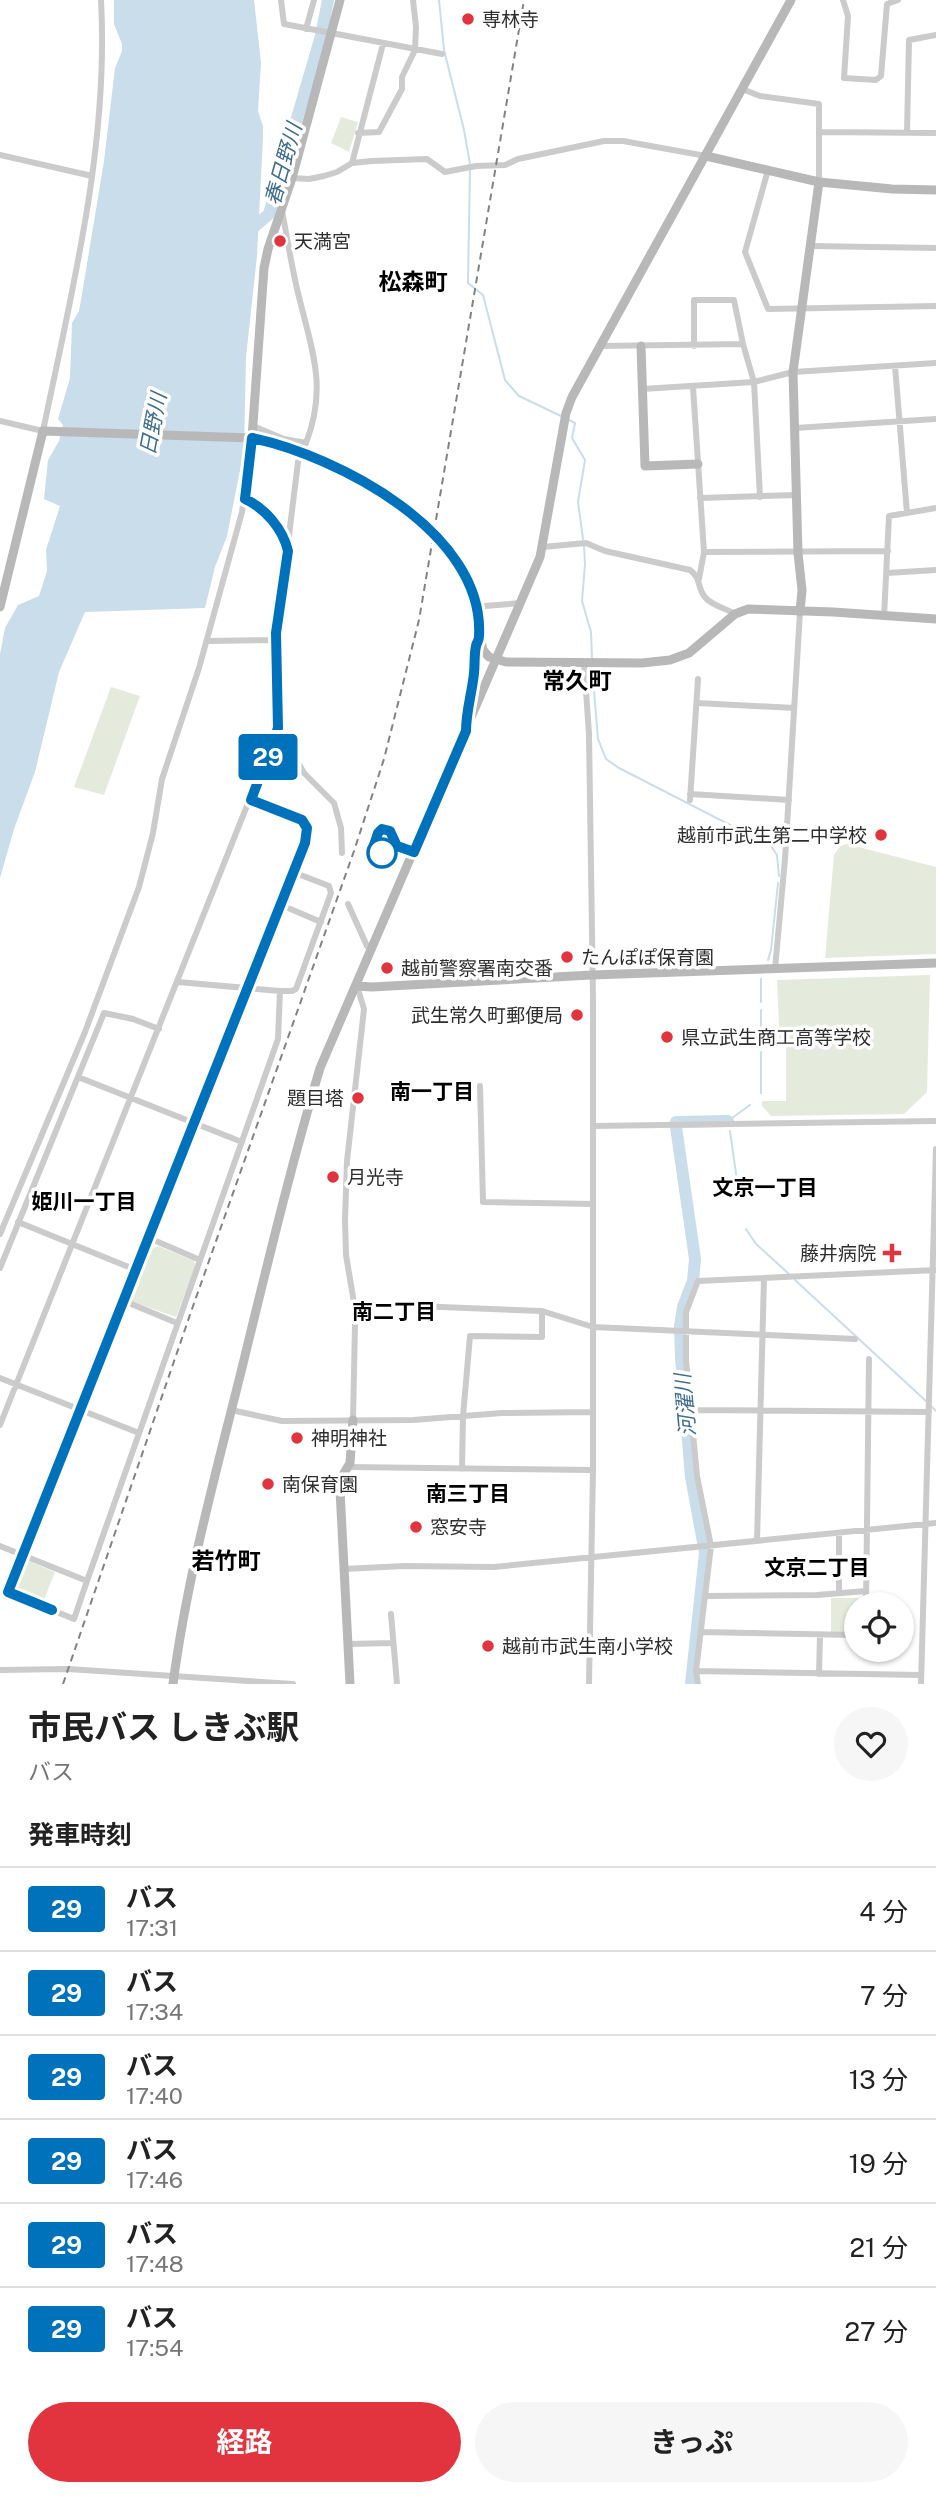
<!DOCTYPE html>
<html lang="ja">
<meta charset="utf-8">
<style>
:root{--surface:#fff;--page:#f6f6f6;--text:#222;--muted:#767676;--line:#e0e0e0;--accent:#e2343e}
body{margin:0;font-family:"Public Sans","Noto Sans JP",sans-serif;background:var(--page);color:var(--text);height:100vh;display:flex;flex-direction:column;font-size:26px;white-space:nowrap}
*{box-sizing:border-box;margin:0}
p{font-size:23px;color:var(--muted)}
.icon{flex:none;width:38px;height:38px;fill:none;stroke:currentColor;stroke-width:2;stroke-linecap:round;stroke-linejoin:round}
.map{position:relative;height:1684px;overflow:hidden}
.details{display:flex;flex-direction:column;background:var(--surface);flex:1}
.details>*{flex:none}
.badge{padding:0 14px;border-radius:5px;font-size:24px;line-height:46px}
.tools{position:absolute;left:844px;top:1592px;display:grid;gap:14px}
.tools a{display:grid;place-items:center;width:70px;height:70px;border-radius:50%;background:var(--surface);box-shadow:0 2px 5px #0004;font-size:35px}
.map>.badge{position:absolute;translate:-50% -50%;box-shadow:0 0 0 4px #fff}
h2{padding:0 28px;font-size:26px;line-height:63px}
.round{display:grid;place-items:center;flex:none;width:74px;height:74px;border-radius:37px;background:var(--page)}
.overview{display:flex;align-items:center;justify-content:space-between;height:119px;padding:0 28px}
h1{font-size:33px;font-weight:700;line-height:52px}
.primary-button{display:flex;gap:14px;margin-top:auto;padding:14px 28px}
.primary-button a{flex:1;height:80px;border-radius:42px;background:var(--accent);color:#fff;font-size:28px;font-weight:700;line-height:80px;text-align:center}
.primary-button a+a{background:var(--page);color:var(--text)}
ul{padding:0;list-style:none}
li{display:flex;align-items:center;gap:21px;height:84px;padding:0 28px;border-top:2px solid var(--line)}
li div{flex:1}
li b{display:block;font-size:26px}
li em{font-style:normal}
li .badge{min-width:77px;font-weight:700;text-align:center}
.map>svg:first-child{display:block}
.green{fill:#e4ebdc}
.water{fill:#c9ddeb}
.lines{fill:none;stroke-linecap:round;stroke-linejoin:round}
.stream{stroke:#c9ddeb;stroke-width:2}
.river{stroke:#c9ddeb;stroke-width:12}
.street-tunnel{stroke:#d5d5d5;stroke-width:6;stroke-dasharray:6 3;stroke-linecap:butt}
.street{stroke:#cbcbcb;stroke-width:6}
.secondary{stroke:#b8b8b8;stroke-width:9}
.rail{stroke:#838383;stroke-width:2;stroke-dasharray:7 5;stroke-linecap:butt}
.secondary-bridge{stroke:#b8b8b8;stroke-width:9}
.line-casing{stroke:#fff;stroke-width:16}
.line{stroke:#0072bc;stroke-width:10}
.poi-dot{fill:#e2343e;stroke:#fff;stroke-width:2.5}
.stop-dot{fill:#fff;stroke:#0072bc;stroke-width:3.5}
.labels{text-anchor:middle;dominant-baseline:central;stroke-width:7;stroke-linejoin:round;paint-order:stroke}
.poi-label{font-size:19px;fill:#2e2e2e;stroke:#fff;text-anchor:start}
.water-label{font-size:21px;font-style:italic;fill:#3e6e8f;stroke:#fff}
.neighbourhood-label{font-size:21px;font-weight:bold;fill:#000;stroke:#fff}
.quarter-label{font-size:23px;font-weight:bold;fill:#000;stroke:#fff}
</style>
<div class="map">
<svg width="936" height="1684" viewBox="0 0 936 1684">
<rect width="100%" height="100%" fill="#fff"/>
<path class="green" d="M 341,117 L 358,122 L 349,152 L 331,143 Z
M 111,687 L 140,696 L 104,795 L 74,787 Z
M 847,844 L 936,867 L 936,954 L 825,958 L 834,855 L 840,846 Z
M 930,975 L 927,1092 L 904,1114 L 771,1116 L 762,1106 L 762,1101 L 786,1101 L 786,1046 L 780,1045 L 777,980 Z
M 158,1246 L 194,1261 L 196,1265 L 176,1317 L 133,1302 L 129,1298 L 147,1251 Z
M 26,1560 L 55,1572 L 43,1602 L 15,1592 L 13,1587 L 23,1562 Z
M 831,1598 L 861,1598 L 861,1605 L 856,1605 L 856,1632 L 831,1632 Z"/>
<path class="water" d="M 114,0 L 254,0 L 261,63 L 258,111 L 263,126 L 263,137 L 257,256 L 246,357 L 244,450 L 227,536 L 215,567 L 205,608 L 85,612 L 59,672 L 35,772 L 14,829 L 0,878 L 0,654 L 5,628 L 18,605 L 39,596 L 47,571 L 46,550 L 60,506 L 44,499 L 48,460 L 59,441 L 63,425 L 58,419 L 70,378 L 72,323 L 79,311 L 82,294 L 104,161 L 115,68 L 122,51 L 122,44 L 114,24 Z"/>
<g class="lines">
<path class="stream" d="M 439,0 L 444,50 L 464,130 L 470,164
M 470,169 L 468,283 L 483,295 L 505,380 L 519,396 L 561,416
M 569,420 L 575,423 L 572,438 L 585,460 L 578,502 L 583,539
M 584,545 L 585,564 L 582,601 L 591,632 L 592,660
M 592,666 L 598,739 L 606,759 L 619,768 L 771,846 L 777,855 L 779,876
M 768,960 L 771,950 L 778,883
M 761,979 L 761,1002
M 761,1010 L 761,1045
M 761,1093 L 761,1052
M 728,1121 L 750,1105
M 730,1131 L 739,1195
M 746,1229 L 756,1244 L 789,1274
M 795,1280 L 927,1402
M 931,1406 L 936,1411"/>
<path class="river" d="M 246,234 L 269,214 L 321,36 L 328,0
M 676,1122 L 728,1121
M 676,1127 L 695,1259 L 693,1281 L 683,1307 L 680,1326 L 681,1358 L 691,1477 L 705,1553 L 691,1684"/>
<path class="street-tunnel" d="M 298,462 L 306,443"/>
<path class="street" d="M 281,0 L 284,24 L 442,54
M 843,0 L 848,16 L 844,78 L 876,80 L 881,76 L 887,4 L 898,0
M 306,29 L 314,0
M 742,89 L 760,96 L 819,104 L 819,182
M 819,132 L 936,133
M 907,132 L 909,40 L 936,35
M 358,133 L 379,132 L 402,89 L 402,77 L 415,50 L 416,27 L 413,0
M 0,155 L 92,176
M 352,163 L 383,44
M 768,170 L 745,252 L 768,309 L 936,306
M 292,178 L 309,179 L 324,176 L 337,172 L 352,163 L 372,161 L 427,159 L 445,172 L 476,166 L 505,165 L 518,159 L 604,141 L 623,141 L 706,156
M 810,246 L 936,248
M 599,346 L 743,344
M 694,346 L 694,300 L 734,300 L 743,344 L 754,382 L 760,497
M 895,366 L 907,513
M 693,387 L 704,552 L 699,579
M 642,389 L 754,382 L 793,372 L 936,363
M 0,421 L 43,431 C 72,290 109,145 101,0
M 253,426 L 284,439 L 306,443 C 327,389 313,353 300,301 C 292,271 288,241 282,211
M 795,428 L 936,419
M 700,498 L 797,495
M 245,499 C 262,507 282,526 287,546
M 543,547 L 586,543 L 605,551 L 690,570 C 701,578 697,586 704,596 C 710,605 725,608 735,614
M 704,552 L 888,551
M 887,573 L 936,570
M 485,606 L 521,603
M 884,617 L 889,516 L 936,508
M 207,641 L 277,640
M 584,662 L 589,734 L 593,998 L 593,1470 L 589,1684
M 697,703 L 794,708
M 466,726 L 476,647 L 479,637
M 278,728 L 304,773 L 334,803 L 341,828 L 342,853
M 690,794 L 789,800
M 690,800 L 698,679
M 382,829 L 390,831 L 397,846 L 385,853 L 377,852 L 373,848 L 378,833 Z
M 348,904 L 367,946 L 373,949
M 281,905 L 321,922
M 775,969 L 785,859 L 800,612
M 178,982 L 280,991 L 292,991 L 296,989 L 331,893 L 329,886 L 293,872
M 78,1077 L 242,1142
M 480,1086 L 483,1202 L 593,1204
M 593,1126 L 936,1121
M 18,1222 L 136,1270
M 0,1234 L 85,1032 L 139,887 L 153,833 L 162,779 L 199,668 L 242,512 L 252,438
M 149,1238 L 200,1260
M 0,1268 L 104,1013 L 133,1019 L 159,1029
M 124,1301 L 177,1323
M 416,1306 L 542,1311 L 593,1327 L 855,1339
M 0,1378 L 139,1433
M 231,1410 L 282,1421 L 413,1420 L 502,1413 L 593,1412
M 690,1410 L 929,1412
M 353,1420 L 355,1325 L 354,1303 L 346,1255 L 345,1220 L 347,1161 L 364,1009 L 357,986
M 0,1425 L 278,728 L 277,633 L 298,462
M 348,1467 L 593,1470
M 462,1469 L 463,1416 L 470,1336 L 542,1337 L 542,1311
M 839,1533 L 839,1593
M 757,1541 L 764,1278
M 0,1546 L 87,1581 L 278,1039 L 280,991
M 344,1569 L 404,1566 L 494,1567 L 936,1523
M 87,1581 L 74,1619 L 8,1592 L 305,843 L 307,828 L 301,820 L 251,800
M 706,1596 L 817,1595 L 866,1591
M 866,1605 L 869,1359
M 391,1614 L 397,1684
M 701,1632 L 856,1635
M 349,1644 L 393,1643
M 0,1670 L 68,1669 L 293,1684
M 696,1671 L 921,1675
M 819,1674 L 820,1635
M 698,1684 L 696,1671 L 711,1546 L 697,1476 L 686,1360 L 686,1312 L 698,1281 L 936,1270
M 921,1684 L 936,1149"/>
<path class="secondary" d="M 706,156 L 819,182 L 892,189 L 936,190
M 641,346 L 645,466 L 698,464
M 252,438 L 264,268 L 268,249 L 292,178 L 340,0
M 469,585 L 483,650 L 489,657 L 506,662 L 642,663 L 670,660 L 689,653 L 735,614 L 748,609 L 833,612 L 936,619
M 0,607 L 43,431 L 252,438 L 296,451 L 373,487
M 800,612 L 802,590 L 798,553 L 793,372 L 819,182
M 357,986 L 372,987 L 592,975 L 936,963
M 173,1684 C 187,1578 215,1476 241,1372 C 266,1270 290,1169 320,1068 L 540,557 L 566,413 L 572,397 L 791,0
M 350,1684 L 340,1490 L 341,1478 L 350,1463 L 353,1420"/>
<path class="rail" d="M 63,1684 L 192,1309 L 354,851 L 384,759 L 419,620 L 524,0"/>
<path class="secondary-bridge" d="M 373,487 C 414,512 449,540 469,585"/>
</g>
<g class="lines">
<g class="line-casing">
<path id="line" d="M 52,1610 L 8,1592 L 305,843 L 307,828 L 302,820 L 251,800 L 278,728 L 276,633 L 288,551 C 283,529 265,508 245,499 L 252,438 C 337,456 485,532 479,636 C 479,642 477,641 476,646 C 474,655 475,664 474,673 C 472,693 466,711 466,731 L 414,852 L 397,846 L 381,853 L 373,848 L 378,833 L 382,829 L 390,831 L 396,844"/>
</g>
<use href="#line" class="line"/>
</g>
<g class="poi-dot">
<circle cx="468" cy="19" r="7"/>
<circle cx="280" cy="241" r="7"/>
<circle cx="881" cy="835" r="7"/>
<circle cx="567" cy="957" r="7"/>
<circle cx="387" cy="968" r="7"/>
<circle cx="577" cy="1015" r="7"/>
<circle cx="667" cy="1037" r="7"/>
<circle cx="358" cy="1098" r="7"/>
<circle cx="333" cy="1177" r="7"/>
<path d="M888.5 1242.5h7v7h7v7h-7v7h-7v-7h-7v-7h7z"/>
<circle cx="297" cy="1438" r="7"/>
<circle cx="268" cy="1484" r="7"/>
<circle cx="416" cy="1527" r="7"/>
<circle cx="488" cy="1646" r="7"/>
</g>
<circle class="stop-dot" cx="382" cy="853" r="14"/>
<g class="labels">
<g class="poi-label">
<text x="482" y="19">専林寺</text>
<text x="294" y="241">天満宮</text>
<text x="867" y="835" text-anchor="end">越前市武生第二中学校</text>
<text x="581" y="957">たんぽぽ保育園</text>
<text x="401" y="968">越前警察署南交番</text>
<text x="563" y="1015" text-anchor="end">武生常久町郵便局</text>
<text x="681" y="1037">県立武生商工高等学校</text>
<text x="344" y="1098" text-anchor="end">題目塔</text>
<text x="347" y="1177">月光寺</text>
<text x="876" y="1253" text-anchor="end">藤井病院</text>
<text x="311" y="1438">神明神社</text>
<text x="282" y="1484">南保育園</text>
<text x="430" y="1527">窓安寺</text>
<text x="502" y="1646">越前市武生南小学校</text>
</g>
<g class="water-label">
<text transform="translate(283 164) rotate(-74)">春日野川</text>
<text transform="translate(153 424) rotate(-79)">日野川</text>
<text transform="translate(685 1405) rotate(-95)">河濯川</text>
</g>
<g class="neighbourhood-label">
<text x="432" y="1091">南一丁目</text>
<text x="765" y="1187">文京一丁目</text>
<text x="84" y="1201">姫川一丁目</text>
<text x="394" y="1311">南二丁目</text>
<text x="468" y="1493">南三丁目</text>
<text x="817" y="1567">文京二丁目</text>
</g>
<g class="quarter-label">
<text x="413" y="281">松森町</text>
<text x="577" y="680">常久町</text>
<text x="226" y="1560">若竹町</text>
</g>
</g>
</svg>
<div class="tools">
<a><svg class="icon" aria-label="locate" viewBox="0 0 24 24"><circle cx="12" cy="12" r="6"/><path d="M12 2v4M12 18v4M2 12h4M18 12h4"/></svg></a>
</div>
<b class="badge" style="left:268px;top:757px;background:#0072bc;color:#fff">29</b>
</div>
<section class="details">
<div class="overview"><div><h1>市民バス しきぶ駅</h1><p>バス</p></div><a class="round"><svg class="icon" aria-label="heart" viewBox="0 0 24 24"><path d="M12 20l-8-8c-3-5 5-10 8-4 3-6 11-1 8 4z"/></svg></a></div>
<h2>発車時刻</h2>
<ul>
<li><span class="badge" style="background:#0072bc;color:#fff">29</span><div><b>バス</b><p>17:31</p></div><em>4 分</em></li>
<li><span class="badge" style="background:#0072bc;color:#fff">29</span><div><b>バス</b><p>17:34</p></div><em>7 分</em></li>
<li><span class="badge" style="background:#0072bc;color:#fff">29</span><div><b>バス</b><p>17:40</p></div><em>13 分</em></li>
<li><span class="badge" style="background:#0072bc;color:#fff">29</span><div><b>バス</b><p>17:46</p></div><em>19 分</em></li>
<li><span class="badge" style="background:#0072bc;color:#fff">29</span><div><b>バス</b><p>17:48</p></div><em>21 分</em></li>
<li><span class="badge" style="background:#0072bc;color:#fff">29</span><div><b>バス</b><p>17:54</p></div><em>27 分</em></li>
</ul>
<div class="primary-button"><a>経路</a><a>きっぷ</a></div>
</section>
